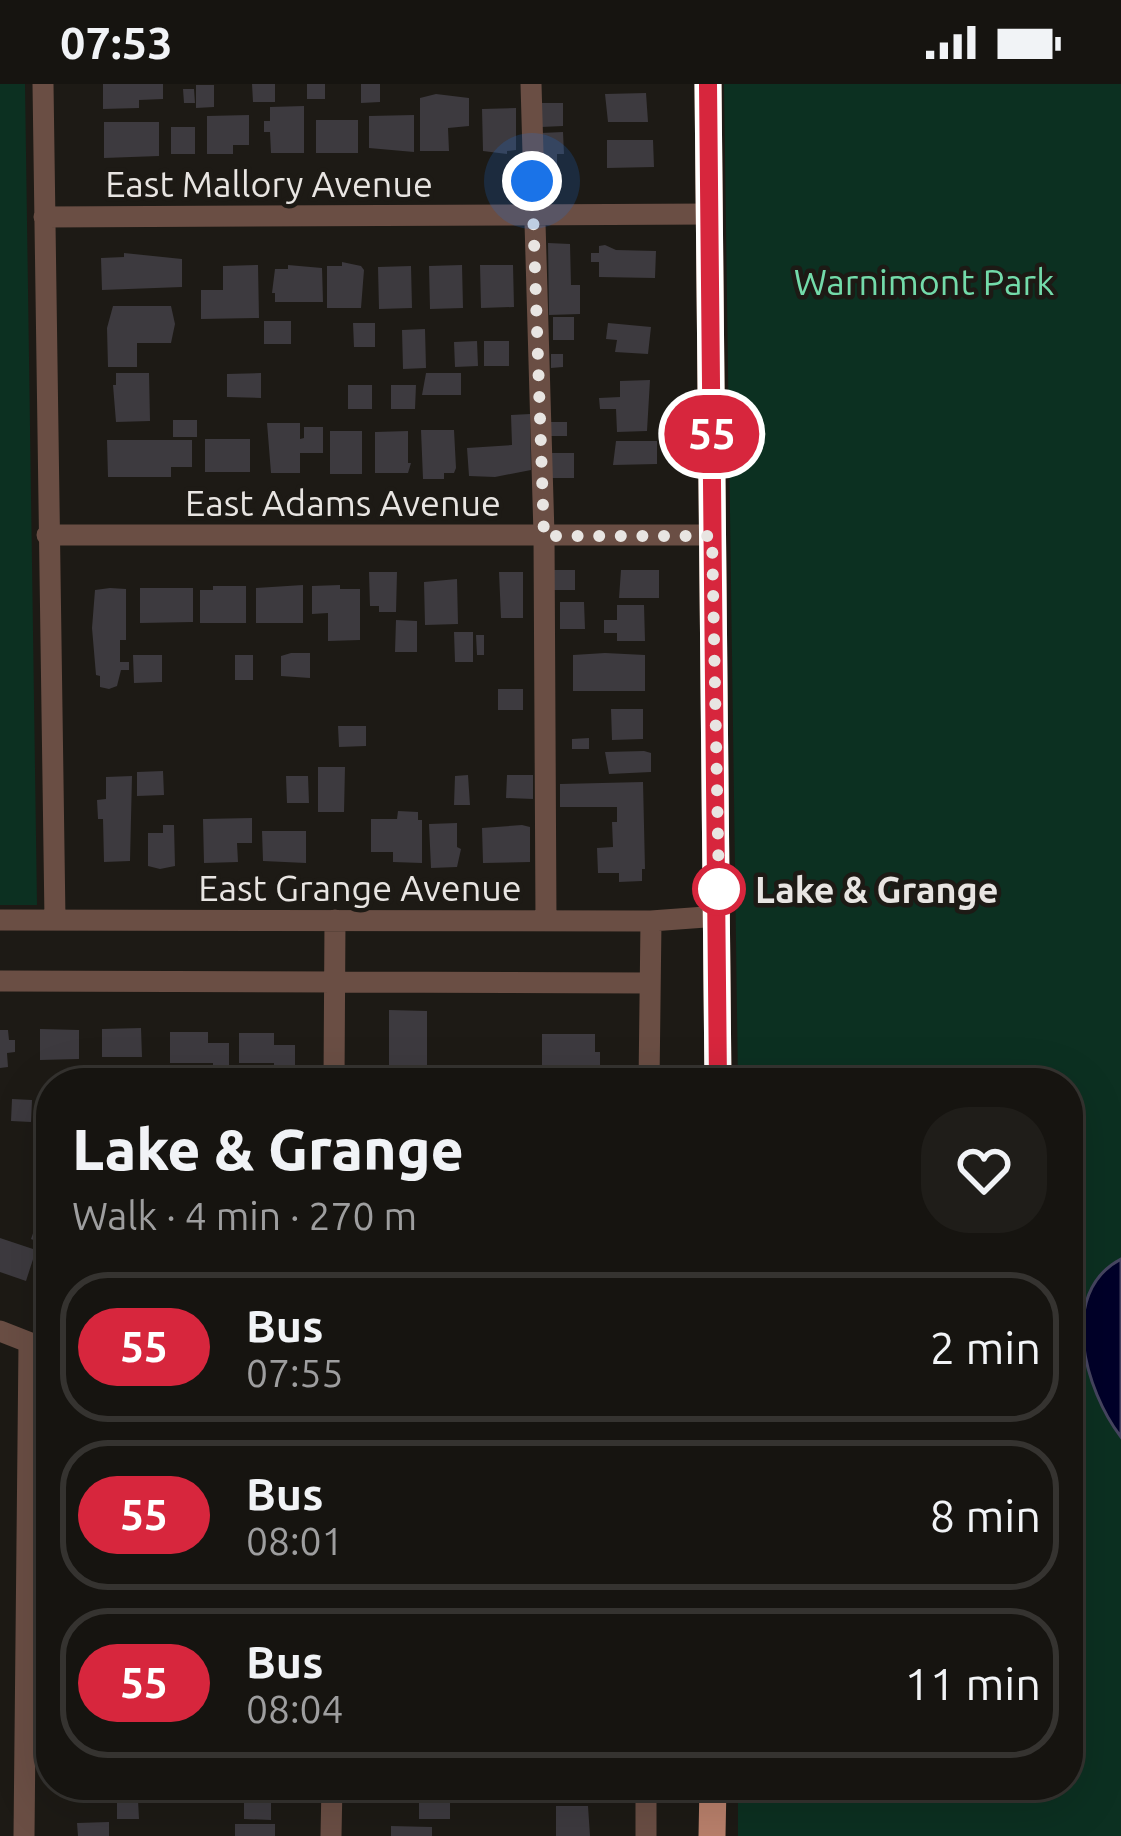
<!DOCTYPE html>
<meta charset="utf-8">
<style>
:root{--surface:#161410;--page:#1f1d19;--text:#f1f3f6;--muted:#9e9e9f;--line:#353330}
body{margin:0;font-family:Ubuntu,sans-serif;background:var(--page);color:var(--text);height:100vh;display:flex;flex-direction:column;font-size:45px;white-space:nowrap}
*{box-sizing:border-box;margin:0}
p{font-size:39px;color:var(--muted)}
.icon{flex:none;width:66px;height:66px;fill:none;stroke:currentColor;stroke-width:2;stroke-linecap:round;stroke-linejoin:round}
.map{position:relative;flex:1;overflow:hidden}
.side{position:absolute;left:36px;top:984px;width:1047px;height:732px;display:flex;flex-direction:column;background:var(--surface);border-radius:48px;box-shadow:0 12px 48px #0002,0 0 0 3px var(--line)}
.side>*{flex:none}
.badge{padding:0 24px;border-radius:39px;font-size:42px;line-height:78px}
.you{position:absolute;width:60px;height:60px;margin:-30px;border:9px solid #fff;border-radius:50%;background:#1a73e8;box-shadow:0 0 0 18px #1a73e833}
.map>.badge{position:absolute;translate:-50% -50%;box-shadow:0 0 0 6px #fff}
.round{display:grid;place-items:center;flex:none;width:126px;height:126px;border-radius:48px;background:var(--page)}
.headline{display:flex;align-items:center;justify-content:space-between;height:204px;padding:0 36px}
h1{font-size:57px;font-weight:800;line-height:90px}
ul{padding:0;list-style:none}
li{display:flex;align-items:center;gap:36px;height:150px;margin:0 24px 18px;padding:0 12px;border:6px solid var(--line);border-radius:48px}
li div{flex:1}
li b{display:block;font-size:45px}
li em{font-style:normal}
li .badge{min-width:132px;font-weight:700;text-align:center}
.status{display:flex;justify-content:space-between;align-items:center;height:84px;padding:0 60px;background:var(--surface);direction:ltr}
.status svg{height:33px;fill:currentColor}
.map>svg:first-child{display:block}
.green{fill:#0c3021}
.water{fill:#000029;stroke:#464560;stroke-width:3}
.building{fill:#3d3a3f}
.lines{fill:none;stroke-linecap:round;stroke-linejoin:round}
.minor{stroke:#6a4e44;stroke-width:21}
.major{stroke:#ba816c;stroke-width:27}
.line-casing{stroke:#fff;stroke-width:27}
.line{stroke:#d7263d;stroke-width:18}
.walk{stroke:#e8e5e2;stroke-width:12;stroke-dasharray:0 21.6}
.stop-dot{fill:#fff;stroke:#d7263d;stroke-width:6}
.labels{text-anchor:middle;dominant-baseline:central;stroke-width:9;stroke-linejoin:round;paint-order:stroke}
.street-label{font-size:36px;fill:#e8e5e2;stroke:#1d1a15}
.park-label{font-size:36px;fill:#73dbaa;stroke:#1d1a15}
.stop-label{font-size:36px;font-weight:bold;fill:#e8e5e2;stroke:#1d1a15;text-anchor:start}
</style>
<div class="status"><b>07:53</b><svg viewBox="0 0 49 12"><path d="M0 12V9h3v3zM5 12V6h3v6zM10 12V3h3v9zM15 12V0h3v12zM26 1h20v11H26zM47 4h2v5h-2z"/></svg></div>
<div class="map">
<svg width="1121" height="1752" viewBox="0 0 1121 1752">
<rect width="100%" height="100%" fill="#1d1a15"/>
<path class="green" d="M 0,0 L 25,0 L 37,821 L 0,821 Z
M 724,0 L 1121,0 L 1121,1752 L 738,1752 L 738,1701 L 1068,1701 L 1068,999 L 738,999 Z"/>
<path class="water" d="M 1121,1175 L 1121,1353 C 1086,1308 1056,1209 1121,1175 Z"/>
<path class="building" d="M 103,0 L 163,0 L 163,15 L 139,16 L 139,24 L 103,25 Z
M 252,0 L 275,0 L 275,18 L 253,18 Z
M 307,0 L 325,0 L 325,15 L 307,15 Z
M 361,0 L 380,0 L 380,18 L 361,19 Z
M 196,1 L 214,1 L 214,23 L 196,24 Z
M 183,5 L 194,5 L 195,19 L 184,19 Z
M 646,9 L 648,38 L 608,38 L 605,10 Z
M 436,10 L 469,14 L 469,42 L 448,44 L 449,67 L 420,67 L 420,14 Z
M 540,19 L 563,19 L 563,42 L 541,43 Z
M 304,22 L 304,69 L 271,69 L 270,48 L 264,48 L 264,37 L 270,37 L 270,23 Z
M 516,24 L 516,66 L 507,67 L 507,70 L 483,67 L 482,25 Z
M 249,31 L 249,61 L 233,61 L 233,70 L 207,70 L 207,32 Z
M 414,31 L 414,68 L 369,64 L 369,32 Z
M 316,36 L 358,36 L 358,69 L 316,69 Z
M 104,38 L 159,38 L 159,72 L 104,74 Z
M 171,43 L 195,43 L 195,70 L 171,70 Z
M 563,48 L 564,70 L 557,70 L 557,92 L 542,92 L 541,49 Z
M 607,56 L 653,56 L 654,83 L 607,84 Z
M 548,159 L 570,160 L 571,201 L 580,201 L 580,230 L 549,231 Z
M 605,161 L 616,166 L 656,167 L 655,194 L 599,193 L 599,178 L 591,178 L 591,169 L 599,169 L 599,162 Z
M 124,169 L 182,175 L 182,203 L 102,206 L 101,174 L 124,173 Z
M 342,178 L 361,182 L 364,186 L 361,224 L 327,224 L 327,182 L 342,182 Z
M 258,181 L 259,234 L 201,235 L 201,206 L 223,206 L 223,182 Z
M 288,181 L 322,184 L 323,218 L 275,218 L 275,209 L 272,209 L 275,185 L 288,185 Z
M 462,181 L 463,224 L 430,225 L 429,182 Z
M 480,181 L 513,181 L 514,223 L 481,224 Z
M 411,182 L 412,224 L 379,225 L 378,183 Z
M 113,222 L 171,222 L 175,240 L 171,259 L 137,259 L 137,283 L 108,283 L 107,244 Z
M 553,233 L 574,233 L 574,256 L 553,256 Z
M 264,237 L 291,237 L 291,260 L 264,260 Z
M 353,239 L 375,239 L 375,263 L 354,263 Z
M 608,239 L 651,243 L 648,270 L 615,268 L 617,256 L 606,255 Z
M 425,245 L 426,284 L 403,285 L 402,246 Z
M 477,257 L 478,282 L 455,283 L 454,258 Z
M 484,257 L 509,257 L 509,282 L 484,282 Z
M 551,270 L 563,270 L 563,283 L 551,284 Z
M 116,289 L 149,289 L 150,337 L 116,338 L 113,301 L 116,301 Z
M 261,289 L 261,314 L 227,313 L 227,290 Z
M 426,289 L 461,289 L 461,311 L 422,311 Z
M 650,296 L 647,347 L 617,348 L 616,325 L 600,325 L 599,314 L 620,313 L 620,297 Z
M 348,301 L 372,301 L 372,325 L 348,325 Z
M 391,301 L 416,301 L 415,325 L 391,325 Z
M 530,330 L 531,386 L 495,393 L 469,392 L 467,364 L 512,361 L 511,331 Z
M 173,336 L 197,336 L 197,353 L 173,353 Z
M 550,338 L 567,338 L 567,352 L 550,352 Z
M 267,339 L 300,339 L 300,355 L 304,354 L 304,343 L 323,343 L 323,369 L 300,369 L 300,389 L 271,389 Z
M 421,346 L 454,346 L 456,384 L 454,389 L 444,389 L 444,395 L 423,395 Z
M 330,347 L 362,347 L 362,390 L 330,390 Z
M 408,347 L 408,379 L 411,379 L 408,389 L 375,389 L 375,348 Z
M 205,355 L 250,355 L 250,388 L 205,388 Z
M 107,356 L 192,356 L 192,383 L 171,383 L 171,393 L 108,393 Z
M 616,357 L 657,357 L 657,380 L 613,381 Z
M 548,369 L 574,369 L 574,394 L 548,394 Z
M 554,486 L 575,486 L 575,506 L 554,506 Z
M 621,486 L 659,486 L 659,514 L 619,514 Z
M 369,488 L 397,488 L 396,528 L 379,528 L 379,522 L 370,522 Z
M 499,488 L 523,488 L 523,534 L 501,534 Z
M 457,495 L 458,540 L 425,541 L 424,498 Z
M 303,501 L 303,539 L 256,539 L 256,504 Z
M 340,501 L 340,505 L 360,505 L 360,556 L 328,557 L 328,529 L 312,530 L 312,502 Z
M 213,502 L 246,502 L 246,539 L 200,539 L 200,506 L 213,506 Z
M 110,504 L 126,505 L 126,556 L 120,556 L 120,578 L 129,578 L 129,586 L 121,586 L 117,602 L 109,605 L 100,603 L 100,592 L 96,591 L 92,544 L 95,506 Z
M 140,504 L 193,504 L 193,538 L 140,539 Z
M 560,518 L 584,518 L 585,545 L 560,545 Z
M 617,521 L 644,521 L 645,557 L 617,557 L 617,549 L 604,549 L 604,536 L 617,536 Z
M 396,536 L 417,537 L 417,568 L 395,568 Z
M 454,548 L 473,548 L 473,578 L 455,578 Z
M 476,551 L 484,551 L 484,571 L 477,571 Z
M 291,569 L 310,569 L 310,594 L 281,592 L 281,572 Z
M 605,569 L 645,571 L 645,607 L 573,607 L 573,571 Z
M 133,571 L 162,571 L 162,598 L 134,599 Z
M 235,571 L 253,571 L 253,596 L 235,596 Z
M 498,605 L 523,605 L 523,626 L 498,626 Z
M 611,625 L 643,625 L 643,655 L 612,656 Z
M 338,642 L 366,642 L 366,662 L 339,663 Z
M 589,654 L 589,665 L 572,665 L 572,655 Z
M 644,667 L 651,669 L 651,688 L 609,690 L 605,668 Z
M 318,683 L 345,683 L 344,728 L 318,728 Z
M 163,687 L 164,711 L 137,712 L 137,688 Z
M 468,691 L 470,721 L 454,721 L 455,692 Z
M 507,691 L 533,691 L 533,715 L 506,714 Z
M 132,692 L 130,777 L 104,778 L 103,735 L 98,735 L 97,716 L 106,715 L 106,693 Z
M 286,692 L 308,692 L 309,719 L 287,719 Z
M 643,698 L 645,785 L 642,785 L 642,797 L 619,798 L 619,789 L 598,789 L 597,764 L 613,763 L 612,738 L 617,738 L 617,723 L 560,723 L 560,700 Z
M 398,727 L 418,728 L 418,736 L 422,736 L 422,779 L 393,778 L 393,768 L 371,768 L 371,735 L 397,735 Z
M 252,734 L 252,759 L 237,759 L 238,778 L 204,779 L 203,735 Z
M 457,739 L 457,763 L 461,765 L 457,783 L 431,784 L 429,740 Z
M 163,741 L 174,741 L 175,782 L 160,785 L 148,782 L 148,749 L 163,749 Z
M 522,741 L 530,743 L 530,778 L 483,779 L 482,744 Z
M 262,747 L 306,747 L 306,779 L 263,777 Z
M 389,926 L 427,927 L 427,981 L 389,981 Z
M 141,944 L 142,973 L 102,973 L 102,945 Z
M 40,945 L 79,946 L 79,975 L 40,976 Z
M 0,946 L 8,946 L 9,956 L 15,956 L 15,968 L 7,969 L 8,983 L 0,984 Z
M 170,948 L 208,948 L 208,959 L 229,959 L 229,999 L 213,999 L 213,979 L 170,979 Z
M 239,949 L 274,949 L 274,961 L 295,961 L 295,984 L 274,984 L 274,979 L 239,979 Z
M 542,950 L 595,950 L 595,968 L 600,968 L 600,999 L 542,999 Z
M 12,1015 L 32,1016 L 31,1038 L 11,1037 Z
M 39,1132 L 51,1137 L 51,1163 L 31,1155 Z
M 0,1154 L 36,1166 L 26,1197 L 0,1188 Z
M 78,1701 L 108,1701 L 109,1716 L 78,1717 Z
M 244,1701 L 271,1701 L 271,1736 L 244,1735 Z
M 389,1701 L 435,1701 L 435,1715 L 450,1715 L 450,1735 L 419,1735 L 419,1717 L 389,1717 Z
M 556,1701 L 590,1701 L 590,1708 L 556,1708 Z
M 138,1716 L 139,1735 L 117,1735 L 117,1717 Z
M 556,1722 L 588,1722 L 590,1752 L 556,1752 Z
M 109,1738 L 109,1752 L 78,1752 L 77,1739 Z
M 235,1740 L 275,1740 L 275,1752 L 235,1752 Z
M 391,1742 L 432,1743 L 432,1752 L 391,1752 Z"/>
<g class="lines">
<path class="minor" d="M 43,0 L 55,836
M 531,0 L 544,451 L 546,837
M 44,133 L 711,130
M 47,451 L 712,451
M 0,836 L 651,837 L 719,832
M 0,897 L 650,899
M 334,999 L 335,836
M 649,999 L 651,837
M 0,1247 L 51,1267
M 24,1752 L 29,1259
M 331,1752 L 332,1701
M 646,1752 L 646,1701"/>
<path class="major" d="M 708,0 L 718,999
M 712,1752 L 713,1701"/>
</g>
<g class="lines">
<g class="line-casing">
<path id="line" d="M 708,0 L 718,999"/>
</g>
<use href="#line" class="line"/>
<path class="walk" d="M 532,97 L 544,452 L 712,452 L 719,805"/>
</g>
<circle class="stop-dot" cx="719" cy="805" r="24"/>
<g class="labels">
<g class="street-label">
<text x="269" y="99">East Mallory Avenue</text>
<text x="343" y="418">East Adams Avenue</text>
<text x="360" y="803">East Grange Avenue</text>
</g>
<g class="park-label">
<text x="924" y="197">Warnimont Park</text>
</g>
<g class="stop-label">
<text x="755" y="805">Lake &amp; Grange</text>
</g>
</g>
</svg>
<div class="you" style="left:532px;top:97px"></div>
<b class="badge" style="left:712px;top:350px;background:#d7263d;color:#fff">55</b>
<section class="side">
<div class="headline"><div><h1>Lake &amp; Grange</h1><p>Walk · 4 min · 270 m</p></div><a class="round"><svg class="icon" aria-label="heart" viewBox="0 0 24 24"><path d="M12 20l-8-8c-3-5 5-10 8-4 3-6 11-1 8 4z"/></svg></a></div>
<ul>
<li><span class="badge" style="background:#d7263d;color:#fff">55</span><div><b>Bus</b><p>07:55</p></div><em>2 min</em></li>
<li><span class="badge" style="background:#d7263d;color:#fff">55</span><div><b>Bus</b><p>08:01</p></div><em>8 min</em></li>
<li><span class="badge" style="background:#d7263d;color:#fff">55</span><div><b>Bus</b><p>08:04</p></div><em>11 min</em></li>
</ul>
</section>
</div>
